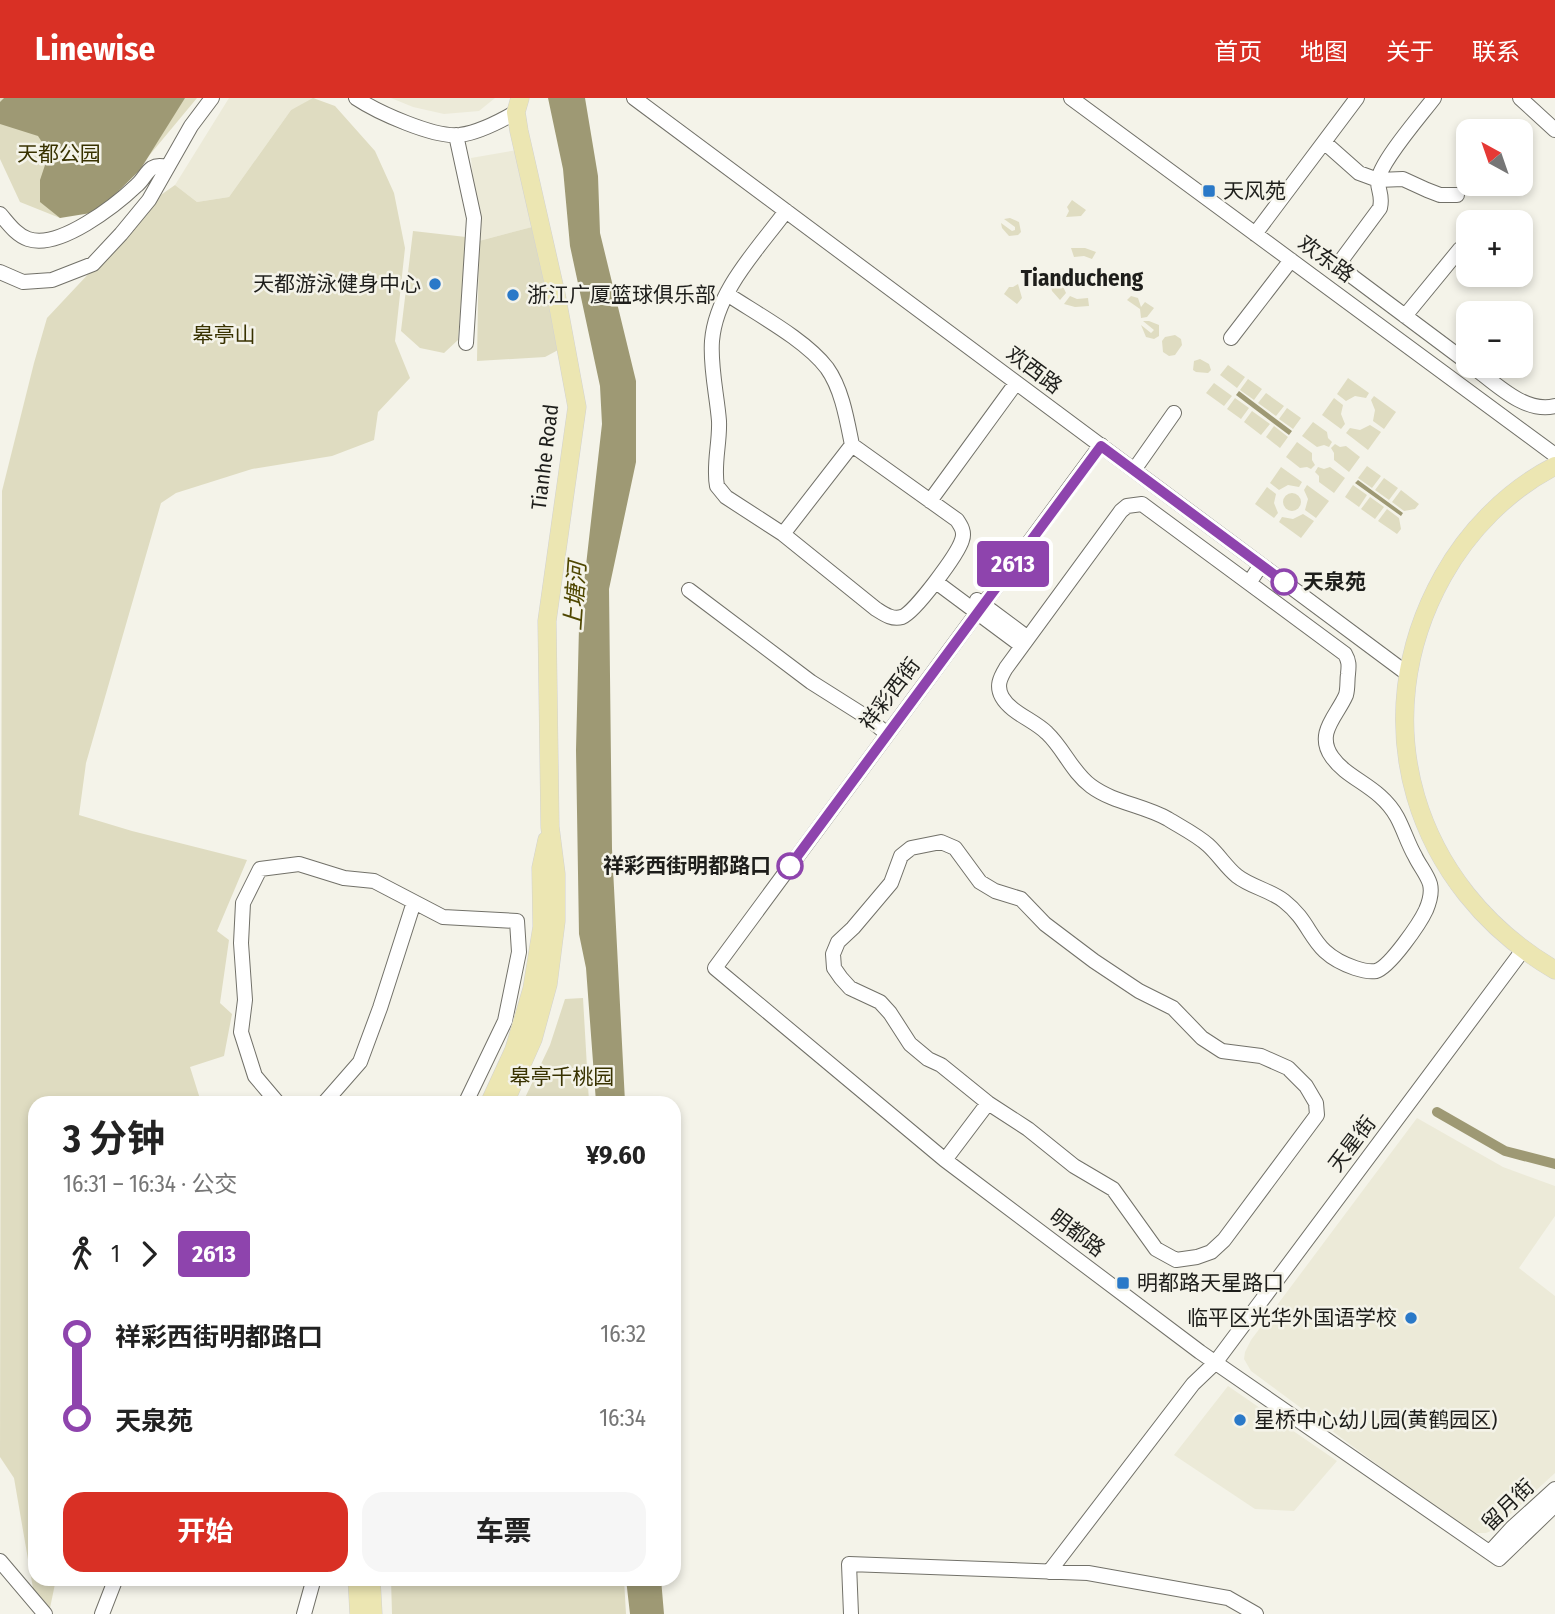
<!DOCTYPE html>
<html lang="zh">
<meta charset="utf-8">
<style>
:root{--surface:#fff;--page:#f6f6f6;--text:#222;--muted:#767676;--accent:#d93025}
body{margin:0;font-family:"Fira Sans Condensed","Noto Sans SC",sans-serif;background:var(--page);color:var(--text);height:100vh;display:flex;flex-direction:column;font-size:26px;white-space:nowrap}
*{box-sizing:border-box;margin:0}
p{font-size:23px;color:var(--muted)}
.icon{flex:none;width:38px;height:38px;fill:none;stroke:currentColor;stroke-width:2;stroke-linecap:round;stroke-linejoin:round}
.map{position:relative;flex:1;overflow:hidden}
.drawer{position:absolute;left:28px;top:998px;width:653px;height:490px;display:flex;flex-direction:column;background:var(--surface);border-radius:21px;box-shadow:0 4px 10px #0003}
.drawer>*{flex:none}
.badge{padding:0 14px;border-radius:5px;font-size:24px;line-height:46px}
.needle{width:46px;rotate:320deg}
.buttons{position:absolute;left:1456px;top:21px;display:grid;gap:14px}
.buttons a{display:grid;place-items:center;width:77px;height:77px;border-radius:14px;background:var(--surface);box-shadow:0 4px 10px #0003;font-size:35px}
.map>.badge{position:absolute;translate:-50% -50%;box-shadow:0 0 0 4px #fff}
.legs{display:flex;align-items:center;gap:10px;height:77px;padding:0 35px;font-size:23px}
.legs p{margin-inline-start:auto}
.headline{display:flex;align-items:center;justify-content:space-between;height:119px;padding:0 35px}
h1{font-size:38px;font-weight:700;line-height:52px}
.button{display:flex;gap:14px;margin-top:auto;padding:14px 35px}
.button a{flex:1;height:80px;border-radius:21px;background:var(--accent);color:#fff;font-size:28px;font-weight:700;line-height:80px;text-align:center}
.button a+a{background:var(--page);color:var(--text)}
ul{padding:0 35px;list-style:none}
li{display:flex;align-items:center;gap:24px;height:84px;font-size:26px}
li i{display:grid;place-items:center;width:10px;height:100%;margin:0 9px;background:currentColor}
li i::after{content:'';width:18px;height:18px;margin:-9px;border:5px solid;border-radius:50%;background:var(--surface)}
li p{margin-inline-start:auto}
li:first-child i{background:linear-gradient(#0000 50%,currentColor 0)}
li:last-child i{background:linear-gradient(currentColor 50%,#0000 0)}
header{display:flex;align-items:center;gap:42px;box-sizing:border-box;height:98px;padding:0 35px;background:var(--accent);color:#fff}
header strong{font-size:33px}
nav{display:flex;gap:38px;margin-inline-start:auto;font-size:24px}
.map>svg:first-child{display:block}
.built{fill:#ecead8}
.green{fill:#dfdcc1}
.water{fill:#9e9974}
.lines{fill:none;stroke-linecap:round;stroke-linejoin:round}
.canal{stroke:#9e9974;stroke-width:10}
.minor-casing{stroke:#727169;stroke-width:16}
.major-casing{stroke:#d2d2d1;stroke-width:19}
.minor{stroke:#fff;stroke-width:14}
.major{stroke:#ece6b2;stroke-width:18}
.line-1-casing{stroke:#fff;stroke-width:16}
.line-1{stroke:#8e44ad;stroke-width:10}
.poi-dot{fill:#2a79c8;stroke:#f4f3e9;stroke-width:2.5}
.stop-1-dot{fill:#fff;stroke:#8e44ad;stroke-width:3.5}
.labels{text-anchor:middle;dominant-baseline:central;stroke-width:5;stroke-linejoin:round;paint-order:stroke}
.park-label{font-size:21px;fill:#383200;stroke:#f4f3e9}
.poi-label{font-size:21px;fill:#1e1e1b;stroke:#f4f3e9;text-anchor:start}
.street-label{font-size:21px;fill:#1e1e1b;stroke:#f4f3e9}
.stop-label{font-size:21px;font-weight:bold;fill:#1e1e1b;stroke:#f4f3e9;text-anchor:start}
.neighbourhood-label{font-size:23px;font-weight:bold;fill:#1e1e1b;stroke:#f4f3e9}
.water-label{font-size:23px;font-style:italic;fill:#4f4700;stroke:#f4f3e9}
</style>
<header>
<strong>Linewise</strong>
<nav><a>首页</a><a>地图</a><a>关于</a><a>联系</a></nav>
</header>
<div class="map">
<svg width="1555" height="1516" viewBox="0 0 1555 1516">
<rect width="100%" height="100%" fill="#f4f3e9"/>
<path class="built" d="M 229,0 L 316,0 L 291,12 L 229,99 L 197,104 L 175,87 Z
M 391,0 L 495,0 L 479,13 L 444,16 L 413,9 Z
M 517,52 L 532,129 L 479,143 L 471,60 Z
M 1417,1020 L 1503,1069 L 1555,1088 L 1555,1118 L 1519,1170 L 1555,1198 L 1555,1375 L 1493,1432 L 1486,1435 L 1476,1435 L 1463,1430 L 1251,1273 L 1244,1261 L 1245,1254 L 1251,1242 Z
M 1228,1288 L 1337,1363 L 1294,1413 L 1255,1411 L 1174,1357 Z"/>
<path class="green" d="M 0,0 L 197,0 L 128,83 L 60,120 L 20,104 L 0,61 Z
M 313,0 L 335,8 L 375,53 L 394,95 L 405,150 L 395,243 L 410,280 L 378,314 L 374,342 L 332,358 L 252,371 L 176,395 L 161,405 L 86,665 L 79,717 L 132,733 L 247,762 L 217,833 L 229,842 L 220,905 L 232,916 L 224,958 L 190,969 L 201,1004 L 35,1004 L 35,1480 L 56,1481 L 50,1510 L 35,1502 L 14,1380 L 0,1359 L 2,393 L 34,265 L 47,220 L 108,155 L 148,106 L 175,87 L 197,104 L 229,99 L 291,12 Z
M 1072,102 L 1086,112 L 1081,118 L 1066,119 L 1069,113 L 1067,109 Z
M 1010,120 L 1019,124 L 1021,134 L 1018,137 L 1009,138 L 1002,130 L 1001,125 L 1012,133 L 1015,132 L 1015,129 L 1004,121 Z
M 532,129 L 560,251 L 545,259 L 477,263 L 479,143 Z
M 413,133 L 466,139 L 458,242 L 444,255 L 420,250 L 401,233 Z
M 1071,150 L 1085,150 L 1096,154 L 1092,161 L 1084,158 L 1074,159 Z
M 1049,180 L 1059,180 L 1066,195 L 1060,202 L 1052,193 Z
M 1018,186 L 1022,200 L 1017,206 L 1004,196 L 1009,189 L 1013,189 Z
M 1070,198 L 1077,201 L 1088,200 L 1089,208 L 1075,209 L 1064,206 Z
M 1131,198 L 1138,200 L 1141,209 L 1145,204 L 1154,210 L 1147,219 L 1141,220 L 1140,211 L 1127,202 Z
M 1143,223 L 1149,223 L 1159,227 L 1159,238 L 1154,241 L 1146,239 L 1141,227 L 1151,235 L 1154,232 Z
M 1175,237 L 1181,241 L 1182,247 L 1175,257 L 1169,258 L 1163,254 L 1162,243 L 1165,239 Z
M 1200,261 L 1209,266 L 1211,272 L 1208,275 L 1196,274 L 1193,272 L 1194,263 Z
M 1228,267 L 1245,279 L 1237,290 L 1220,277 Z
M 1348,280 L 1369,295 L 1366,300 L 1355,298 L 1346,303 L 1337,296 Z
M 1248,281 L 1262,291 L 1254,302 L 1240,292 Z
M 1214,285 L 1232,298 L 1224,308 L 1206,295 Z
M 1266,295 L 1284,308 L 1276,318 L 1258,305 Z
M 1374,298 L 1396,314 L 1384,331 L 1373,323 L 1375,312 L 1371,302 Z
M 1235,300 L 1249,310 L 1241,321 L 1227,311 Z
M 1334,300 L 1343,307 L 1341,316 L 1345,326 L 1341,331 L 1322,317 Z
M 1287,310 L 1301,320 L 1293,331 L 1279,321 Z
M 1252,313 L 1270,326 L 1261,337 L 1244,324 Z
M 1313,324 L 1327,334 L 1328,340 L 1332,344 L 1329,349 L 1324,347 L 1317,349 L 1302,338 Z
M 1370,327 L 1381,334 L 1368,352 L 1346,335 L 1350,330 L 1360,332 Z
M 1274,328 L 1288,339 L 1280,350 L 1266,339 Z
M 1297,344 L 1312,355 L 1312,362 L 1315,367 L 1311,371 L 1307,369 L 1300,370 L 1286,359 Z
M 1335,346 L 1340,349 L 1346,348 L 1360,359 L 1349,374 L 1334,362 L 1334,355 L 1331,350 Z
M 1367,368 L 1381,378 L 1372,390 L 1358,380 Z
M 1281,369 L 1302,384 L 1299,389 L 1288,387 L 1279,392 L 1270,385 Z
M 1318,369 L 1324,371 L 1330,369 L 1345,380 L 1334,395 L 1319,384 L 1319,378 L 1315,374 Z
M 1384,380 L 1398,390 L 1389,402 L 1375,392 Z
M 1307,387 L 1329,403 L 1316,420 L 1305,412 L 1308,401 L 1304,392 Z
M 1353,387 L 1367,397 L 1359,409 L 1345,399 Z
M 1267,389 L 1276,396 L 1274,405 L 1278,415 L 1274,420 L 1255,406 Z
M 1401,392 L 1419,406 L 1415,411 L 1404,413 L 1392,404 Z
M1283 404a9 9 0 1 1 18 0a9 9 0 1 1-18 0Z
M 1370,399 L 1384,409 L 1375,421 L 1361,411 Z
M 1387,411 L 1399,420 L 1401,431 L 1397,436 L 1378,423 Z
M 1303,416 L 1314,423 L 1301,440 L 1279,424 L 1282,419 L 1293,421 Z
M 583,900 L 589,1004 L 523,1004 L 550,947 L 565,901 Z
M 391,1481 L 624,1481 L 626,1516 L 392,1516 Z"/>
<path class="water" d="M 4,0 L 185,0 L 140,72 L 97,114 L 60,120 L 40,104 L 40,82 L 49,55 L 38,38 L 0,26 L 0,4 Z
M 548,0 L 585,0 L 598,78 L 600,135 L 636,283 L 636,364 L 609,491 L 612,751 L 625,1004 L 596,1004 L 586,870 L 579,836 L 576,652 L 579,529 L 602,326 L 600,288 L 570,148 L 563,71 Z
M 1239,293 L 1292,333 L 1289,337 L 1236,297 Z
M 1358,382 L 1403,415 L 1401,418 L 1355,385 Z
M 626,1481 L 661,1481 L 664,1516 L 630,1516 Z"/>
<g class="lines">
<path class="canal" d="M 1437,1014 L 1505,1053 L 1555,1066"/>
<g class="minor-casing">
<path id="minor" d="M 356,0 C 377,14 434,40 460,37 C 480,34 499,24 516,14
M 634,0 L 1409,577
M 1071,0 L 1555,357
M 1434,0 C 1422,16 1379,65 1378,83 C 1378,94 1383,97 1380,110 L 1343,160 L 1344,170 L 1353,179 L 1468,265
M 1520,0 L 1555,32
M 456,37 L 474,120 L 466,245
M 1324,44 L 1359,75 L 1378,82 L 1403,81 L 1427,92 L 1440,97 L 1457,97
M 0,116 C 8,125 16,137 28,141 C 59,152 116,107 137,87 C 143,82 146,74 152,70 C 157,67 162,68 167,69
M 1255,136 L 1357,0
M 0,174 L 23,184 L 52,182 L 93,166 L 121,136 L 149,102 L 191,28 L 212,0
M 727,196 C 757,216 806,242 827,270 C 842,291 847,322 852,347 L 957,422 C 961,428 965,434 962,442 C 958,456 915,514 902,519 C 892,522 884,516 876,511 L 783,436 L 726,399 L 717,388 C 713,367 720,345 719,323 C 717,297 710,269 712,243 C 716,193 758,151 786,113
M 1405,218 L 1460,151
M 1231,240 L 1291,162
M 1472,268 C 1495,285 1525,316 1555,308
M 1101,347 L 715,870 L 945,1062 L 1200,1254 L 1499,1461 L 1555,1407
M 1134,372 L 1174,315
M 930,403 L 1016,285
M 783,436 L 852,347
M 936,484 L 1022,548
M 1249,485 L 1142,406 L 1127,408 L 1121,413 L 1006,570 C 1000,580 996,588 1002,599 C 1011,615 1034,622 1047,635 C 1064,651 1072,674 1091,688 C 1114,705 1143,707 1168,721 C 1181,729 1197,737 1208,747 C 1219,757 1226,769 1237,778 C 1251,789 1270,792 1284,803 C 1316,828 1308,854 1355,870 C 1361,872 1369,874 1376,873 C 1390,869 1420,825 1426,812 C 1429,805 1432,794 1430,786 C 1427,776 1419,767 1415,758 C 1408,746 1404,732 1397,719 C 1380,688 1348,682 1332,659 C 1315,635 1337,618 1346,597 C 1348,590 1347,583 1348,576 C 1349,567 1349,563 1345,556 L 1249,485 L 1261,467
M 689,492 L 811,584 L 868,620 L 887,636
M 977,502 L 1028,540
M 941,744 L 955,750 L 980,784 L 995,793 L 1021,801 L 1045,826 L 1094,863 L 1139,893 L 1173,910 L 1202,940 L 1222,953 L 1261,958 L 1288,970 L 1306,988 L 1316,1005 L 1317,1017 L 1224,1142 L 1211,1154 L 1197,1159 L 1176,1162 L 1156,1151 L 1113,1091 L 1074,1068 L 1028,1031 L 988,1005 L 941,967 L 928,961 L 910,946 L 890,915 L 880,904 L 850,890 L 841,880 L 834,870 L 833,856 L 838,844 L 853,830 L 891,785 L 901,758 L 911,750 Z
M 277,1004 L 255,978 L 241,934 L 245,902 L 241,845 L 243,805 L 260,771 L 299,766 L 344,780 L 374,783 L 443,819 L 517,823 L 519,854 L 505,923 L 466,1004
M 325,1004 L 360,964 L 380,910 L 414,804
M 945,1062 L 988,1005
M 1490,1454 L 1512,1430 L 1555,1391
M 0,1463 L 45,1516
M 1049,1474 L 1193,1286 L 1215,1265 L 1523,852
M 102,1516 L 116,1480
M 304,1516 L 314,1480
M 851,1516 L 849,1466 L 1088,1475 L 1228,1500 L 1256,1516"/>
</g>
<g class="major-casing">
<path id="major" d="M 1555,368 C 1508,392 1468,433 1443,478 C 1362,623 1414,790 1555,872
M 490,1004 L 514,952 L 532,891 L 542,829 L 541,770 L 547,742
M 505,1004 L 533,941 L 548,886 L 556,823 L 556,776 L 550,729 L 547,523 L 577,309 L 556,196 L 519,33 L 516,14 L 520,0
M 357,1480 L 359,1516
M 371,1480 L 373,1516"/>
</g>
<use href="#minor" class="minor"/>
<use href="#major" class="major"/>
</g>
<g class="lines">
<g class="line-1-casing">
<path id="line-1" d="M 790,768 L 1101,348 L 1284,484"/>
</g>
<use href="#line-1" class="line-1"/>
</g>
<g class="poi-dot">
<rect x="1202" y="86" width="14" height="14" rx="3.5"/>
<circle cx="435" cy="186" r="7"/>
<circle cx="513" cy="197" r="7"/>
<rect x="1116" y="1178" width="14" height="14" rx="3.5"/>
<circle cx="1411" cy="1220" r="7"/>
<circle cx="1240" cy="1322" r="7"/>
</g>
<g class="stop-1-dot">
<circle cx="1284" cy="484" r="12"/>
<circle cx="790" cy="768" r="12"/>
</g>
<g class="labels">
<g class="park-label">
<text x="59" y="56">天都公园</text>
<text x="224" y="237">皋亭山</text>
<text x="562" y="979">皋亭千桃园</text>
</g>
<g class="poi-label">
<text x="1223" y="93">天风苑</text>
<text x="421" y="186" text-anchor="end">天都游泳健身中心</text>
<text x="527" y="197">浙江广厦篮球俱乐部</text>
<text x="1137" y="1185">明都路天星路口</text>
<text x="1397" y="1220" text-anchor="end">临平区光华外国语学校</text>
<text x="1254" y="1322">星桥中心幼儿园(黄鹤园区)</text>
</g>
<g class="street-label">
<text transform="translate(1326 161) rotate(36)">欢东路</text>
<text transform="translate(1034 272) rotate(37)">欢西路</text>
<text transform="translate(545 359) rotate(-83)">Tianhe Road</text>
<text transform="translate(890 596) rotate(-53)">祥彩西街</text>
<text transform="translate(1352 1046) rotate(-53)">天星街</text>
<text transform="translate(1077 1135) rotate(37)">明都路</text>
<text transform="translate(1508 1407) rotate(-44)">留月街</text>
</g>
<g class="stop-label">
<text x="1303" y="484">天泉苑</text>
<text x="771" y="768" text-anchor="end">祥彩西街明都路口</text>
</g>
<g class="neighbourhood-label">
<text x="1082" y="180">Tianducheng</text>
</g>
<g class="water-label">
<text transform="translate(575 498) rotate(-86)">上塘河</text>
</g>
</g>
</svg>
<div class="buttons">
<a><svg class="needle" viewBox="-14 -14 28 28"><path d="M0-13l5 13h-10z" fill="#e53935"/><path d="M0 13l5-13h-10z" fill="#767676"/></svg></a>
<a>+</a>
<a>−</a>
</div>
<b class="badge" style="left:1013px;top:466px;background:#8e44ad;color:#fff">2613</b>
<section class="drawer">
<div class="headline"><div><h1>3 分钟</h1><p>16:31 – 16:34 · 公交</p></div><b>¥9.60</b></div>
<div class="legs"><svg class="icon" aria-label="walk" viewBox="0 0 24 24"><circle cx="13" cy="4" r="2"/><path d="M13 8l-2 6 4 7M11 14l-3 7M7 12l3-4h3l4 4"/></svg>1<svg class="icon" aria-label="forward" viewBox="0 0 24 24"><path d="M9 5l7 7-7 7"/></svg><b class="badge" style="background:#8e44ad;color:#fff">2613</b></div>
<ul>
<li><i style="color:#8e44ad"></i><b>祥彩西街明都路口</b><p>16:32</p></li>
<li><i style="color:#8e44ad"></i><b>天泉苑</b><p>16:34</p></li>
</ul>
<div class="button"><a>开始</a><a>车票</a></div>
</section>
</div>
